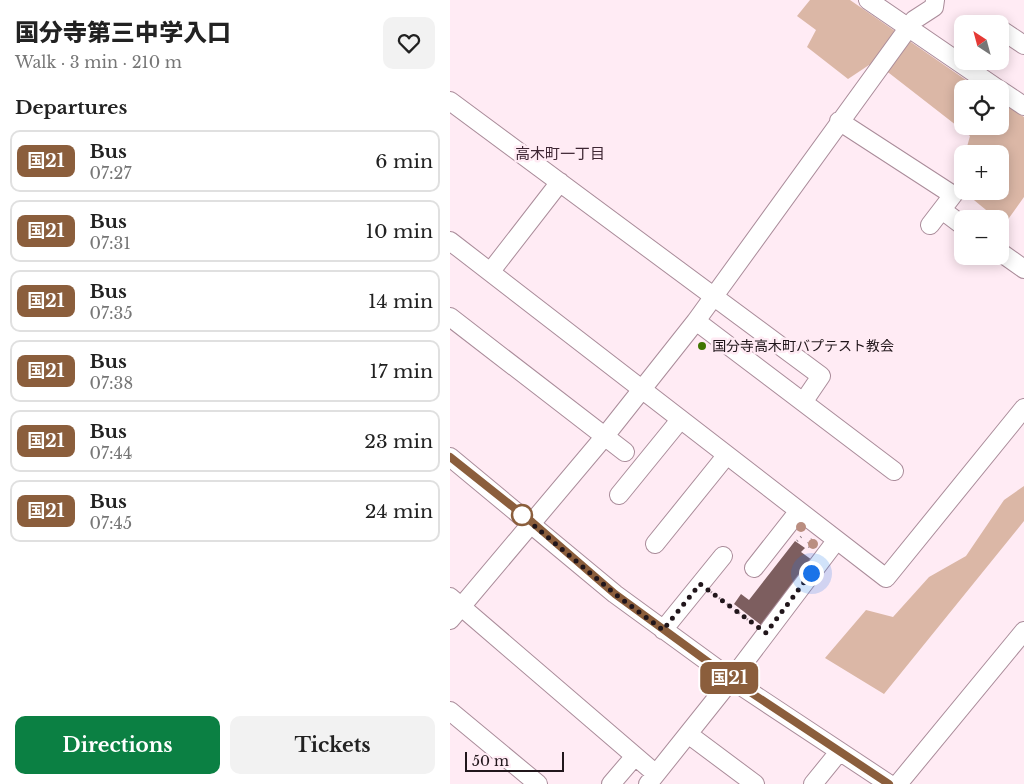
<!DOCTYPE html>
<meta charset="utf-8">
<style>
:root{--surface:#fff;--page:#f2f2f2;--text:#222;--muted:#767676;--line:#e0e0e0;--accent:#0b8043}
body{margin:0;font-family:"Libre Baskerville","Noto Sans JP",serif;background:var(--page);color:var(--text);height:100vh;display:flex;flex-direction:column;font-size:19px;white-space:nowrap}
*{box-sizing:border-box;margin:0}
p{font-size:16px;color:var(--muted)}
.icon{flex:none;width:28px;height:28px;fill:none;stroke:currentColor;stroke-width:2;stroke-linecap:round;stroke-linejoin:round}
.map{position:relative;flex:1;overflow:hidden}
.side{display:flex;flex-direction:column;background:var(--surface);width:450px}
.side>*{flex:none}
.badge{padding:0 10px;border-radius:8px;font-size:18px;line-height:32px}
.needle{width:32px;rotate:324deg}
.tools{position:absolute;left:504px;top:15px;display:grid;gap:10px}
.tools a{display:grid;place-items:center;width:55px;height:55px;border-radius:10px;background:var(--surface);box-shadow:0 2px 12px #0003;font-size:25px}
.scale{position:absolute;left:15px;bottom:12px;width:99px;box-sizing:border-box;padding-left:5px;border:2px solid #21161b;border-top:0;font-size:14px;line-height:18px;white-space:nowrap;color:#21161b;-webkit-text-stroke:4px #ffebf4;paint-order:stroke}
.you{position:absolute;width:25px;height:25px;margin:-12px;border:4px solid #fff;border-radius:50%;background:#1a73e8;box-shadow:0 0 0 8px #1a73e833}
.map>.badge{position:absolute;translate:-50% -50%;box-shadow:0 0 0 2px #fff}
h2{padding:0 15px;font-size:19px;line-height:45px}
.round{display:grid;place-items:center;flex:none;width:52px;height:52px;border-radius:10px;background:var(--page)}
.headline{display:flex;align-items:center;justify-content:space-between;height:85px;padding:0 15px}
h1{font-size:24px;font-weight:800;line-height:38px}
.primary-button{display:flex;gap:10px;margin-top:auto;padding:10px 15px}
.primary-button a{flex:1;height:58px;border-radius:10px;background:var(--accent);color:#fff;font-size:20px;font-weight:800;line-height:58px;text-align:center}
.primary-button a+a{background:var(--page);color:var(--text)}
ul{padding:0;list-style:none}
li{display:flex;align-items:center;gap:15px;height:62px;margin:0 10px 8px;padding:0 5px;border:2px solid var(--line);border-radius:10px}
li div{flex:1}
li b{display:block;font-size:19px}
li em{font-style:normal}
li .badge{min-width:55px;font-weight:700;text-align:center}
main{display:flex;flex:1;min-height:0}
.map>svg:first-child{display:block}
.green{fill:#dbb7a6}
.building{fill:#7d5e5f}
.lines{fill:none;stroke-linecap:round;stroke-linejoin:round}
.minor-casing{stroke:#aa8c9a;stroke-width:20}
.path{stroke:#908087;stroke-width:2.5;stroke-dasharray:1 4;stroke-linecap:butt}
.minor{stroke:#fff;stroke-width:18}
.tree{fill:#ba8e80}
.line-casing{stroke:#fff;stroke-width:11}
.line{stroke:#8b5e3c;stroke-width:8}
.walk{stroke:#21161b;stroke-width:5;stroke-dasharray:0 9}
.poi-dot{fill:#407500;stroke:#ffebf4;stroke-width:2}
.stop-dot{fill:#fff;stroke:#8b5e3c;stroke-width:2.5}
.labels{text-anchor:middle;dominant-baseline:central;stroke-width:5;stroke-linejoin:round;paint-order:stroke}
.poi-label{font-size:14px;fill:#21161b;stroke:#ffebf4;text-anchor:start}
.neighbourhood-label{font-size:15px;fill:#3e2633;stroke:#ffebf4}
</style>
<main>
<section class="side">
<div class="headline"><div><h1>国分寺第三中学入口</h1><p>Walk · 3 min · 210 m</p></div><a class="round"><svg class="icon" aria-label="heart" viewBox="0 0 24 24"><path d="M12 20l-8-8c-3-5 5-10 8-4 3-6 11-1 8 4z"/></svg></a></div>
<h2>Departures</h2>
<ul>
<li><span class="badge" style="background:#8b5e3c;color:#fff">国21</span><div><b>Bus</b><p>07:27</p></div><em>6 min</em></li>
<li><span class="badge" style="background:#8b5e3c;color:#fff">国21</span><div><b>Bus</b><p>07:31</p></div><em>10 min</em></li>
<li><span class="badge" style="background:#8b5e3c;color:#fff">国21</span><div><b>Bus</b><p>07:35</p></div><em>14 min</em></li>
<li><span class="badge" style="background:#8b5e3c;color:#fff">国21</span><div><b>Bus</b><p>07:38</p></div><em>17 min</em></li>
<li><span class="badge" style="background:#8b5e3c;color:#fff">国21</span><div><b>Bus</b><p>07:44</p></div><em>23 min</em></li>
<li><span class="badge" style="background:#8b5e3c;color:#fff">国21</span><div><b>Bus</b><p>07:45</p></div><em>24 min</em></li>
</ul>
<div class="primary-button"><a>Directions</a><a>Tickets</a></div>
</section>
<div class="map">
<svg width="574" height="784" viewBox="0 0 574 784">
<rect width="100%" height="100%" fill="#ffebf4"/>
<path class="green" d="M 360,0 L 400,0 L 529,89 L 512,89 L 512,126 L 550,126 L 550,101 L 574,117 L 574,197 L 554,225 L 550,219 L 547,219 L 513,191 L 550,191 L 550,154 L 515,154 L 520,136 L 439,73 L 419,65 L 398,79 L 357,47 L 366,30 L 347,16 Z
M 574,486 L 574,521 L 434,694 L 375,658 L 416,610 L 443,617 L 479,577 L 516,556 L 554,500 Z"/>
<path class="building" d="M 345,541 L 355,548 L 351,552 L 362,560 L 311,625 L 284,604 L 291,594 L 299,600 Z"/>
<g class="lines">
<g class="minor-casing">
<path id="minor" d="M 418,0 L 548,89
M 550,29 L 574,45
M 550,90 L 574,106
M 0,101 L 371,376 L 354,401
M 389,121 L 503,195 L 480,225
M 492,210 L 512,225
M 0,241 L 436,578 L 574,408
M 550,252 L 574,269
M 41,271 L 110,182
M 0,317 L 175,452
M 246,321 L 444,471
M 0,457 L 165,594 L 291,686 L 439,784
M 169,495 L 230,420
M 205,544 L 276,456
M 304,568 L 348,512
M 0,597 L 206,774
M 0,620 L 155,436 L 246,321 L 459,27 L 464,20 L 484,7 L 485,0
M 213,630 L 273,556
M 0,711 L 88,784
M 238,734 L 305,784
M 161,784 L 185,756
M 198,784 L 281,680 L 386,541
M 363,784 L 389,752
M 448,784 L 574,631"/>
</g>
<path class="path" d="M 362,539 L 357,545 L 362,549
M 347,541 L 354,534
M 261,592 L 305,625"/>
<use href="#minor" class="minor"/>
</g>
<g class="tree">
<circle cx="351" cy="527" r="5"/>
<circle cx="363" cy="544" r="5"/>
</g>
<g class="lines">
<g class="line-casing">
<path id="line" d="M 0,457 L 82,522 L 165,594 L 291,686 L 439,784"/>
</g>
<use href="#line" class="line"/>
<path class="walk" d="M 72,515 L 68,512 L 165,594 L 213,630 L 250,584 L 316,633 L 361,573"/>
</g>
<circle class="poi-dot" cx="252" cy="346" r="5"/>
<circle class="stop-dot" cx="72" cy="515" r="10"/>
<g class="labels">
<g class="poi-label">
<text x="262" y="346">国分寺高木町バプテスト教会</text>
</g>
<g class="neighbourhood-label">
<text x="110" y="153">高木町一丁目</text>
</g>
</g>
</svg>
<div class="tools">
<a><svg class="needle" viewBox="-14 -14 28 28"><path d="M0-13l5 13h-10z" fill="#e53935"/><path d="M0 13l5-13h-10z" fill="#767676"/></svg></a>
<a><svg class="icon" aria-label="locate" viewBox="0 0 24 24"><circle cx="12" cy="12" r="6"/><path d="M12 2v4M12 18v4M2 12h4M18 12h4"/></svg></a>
<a>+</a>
<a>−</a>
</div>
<div class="scale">50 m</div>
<div class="you" style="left:361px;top:573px"></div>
<b class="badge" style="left:279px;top:678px;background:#8b5e3c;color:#fff">国21</b>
</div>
</main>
